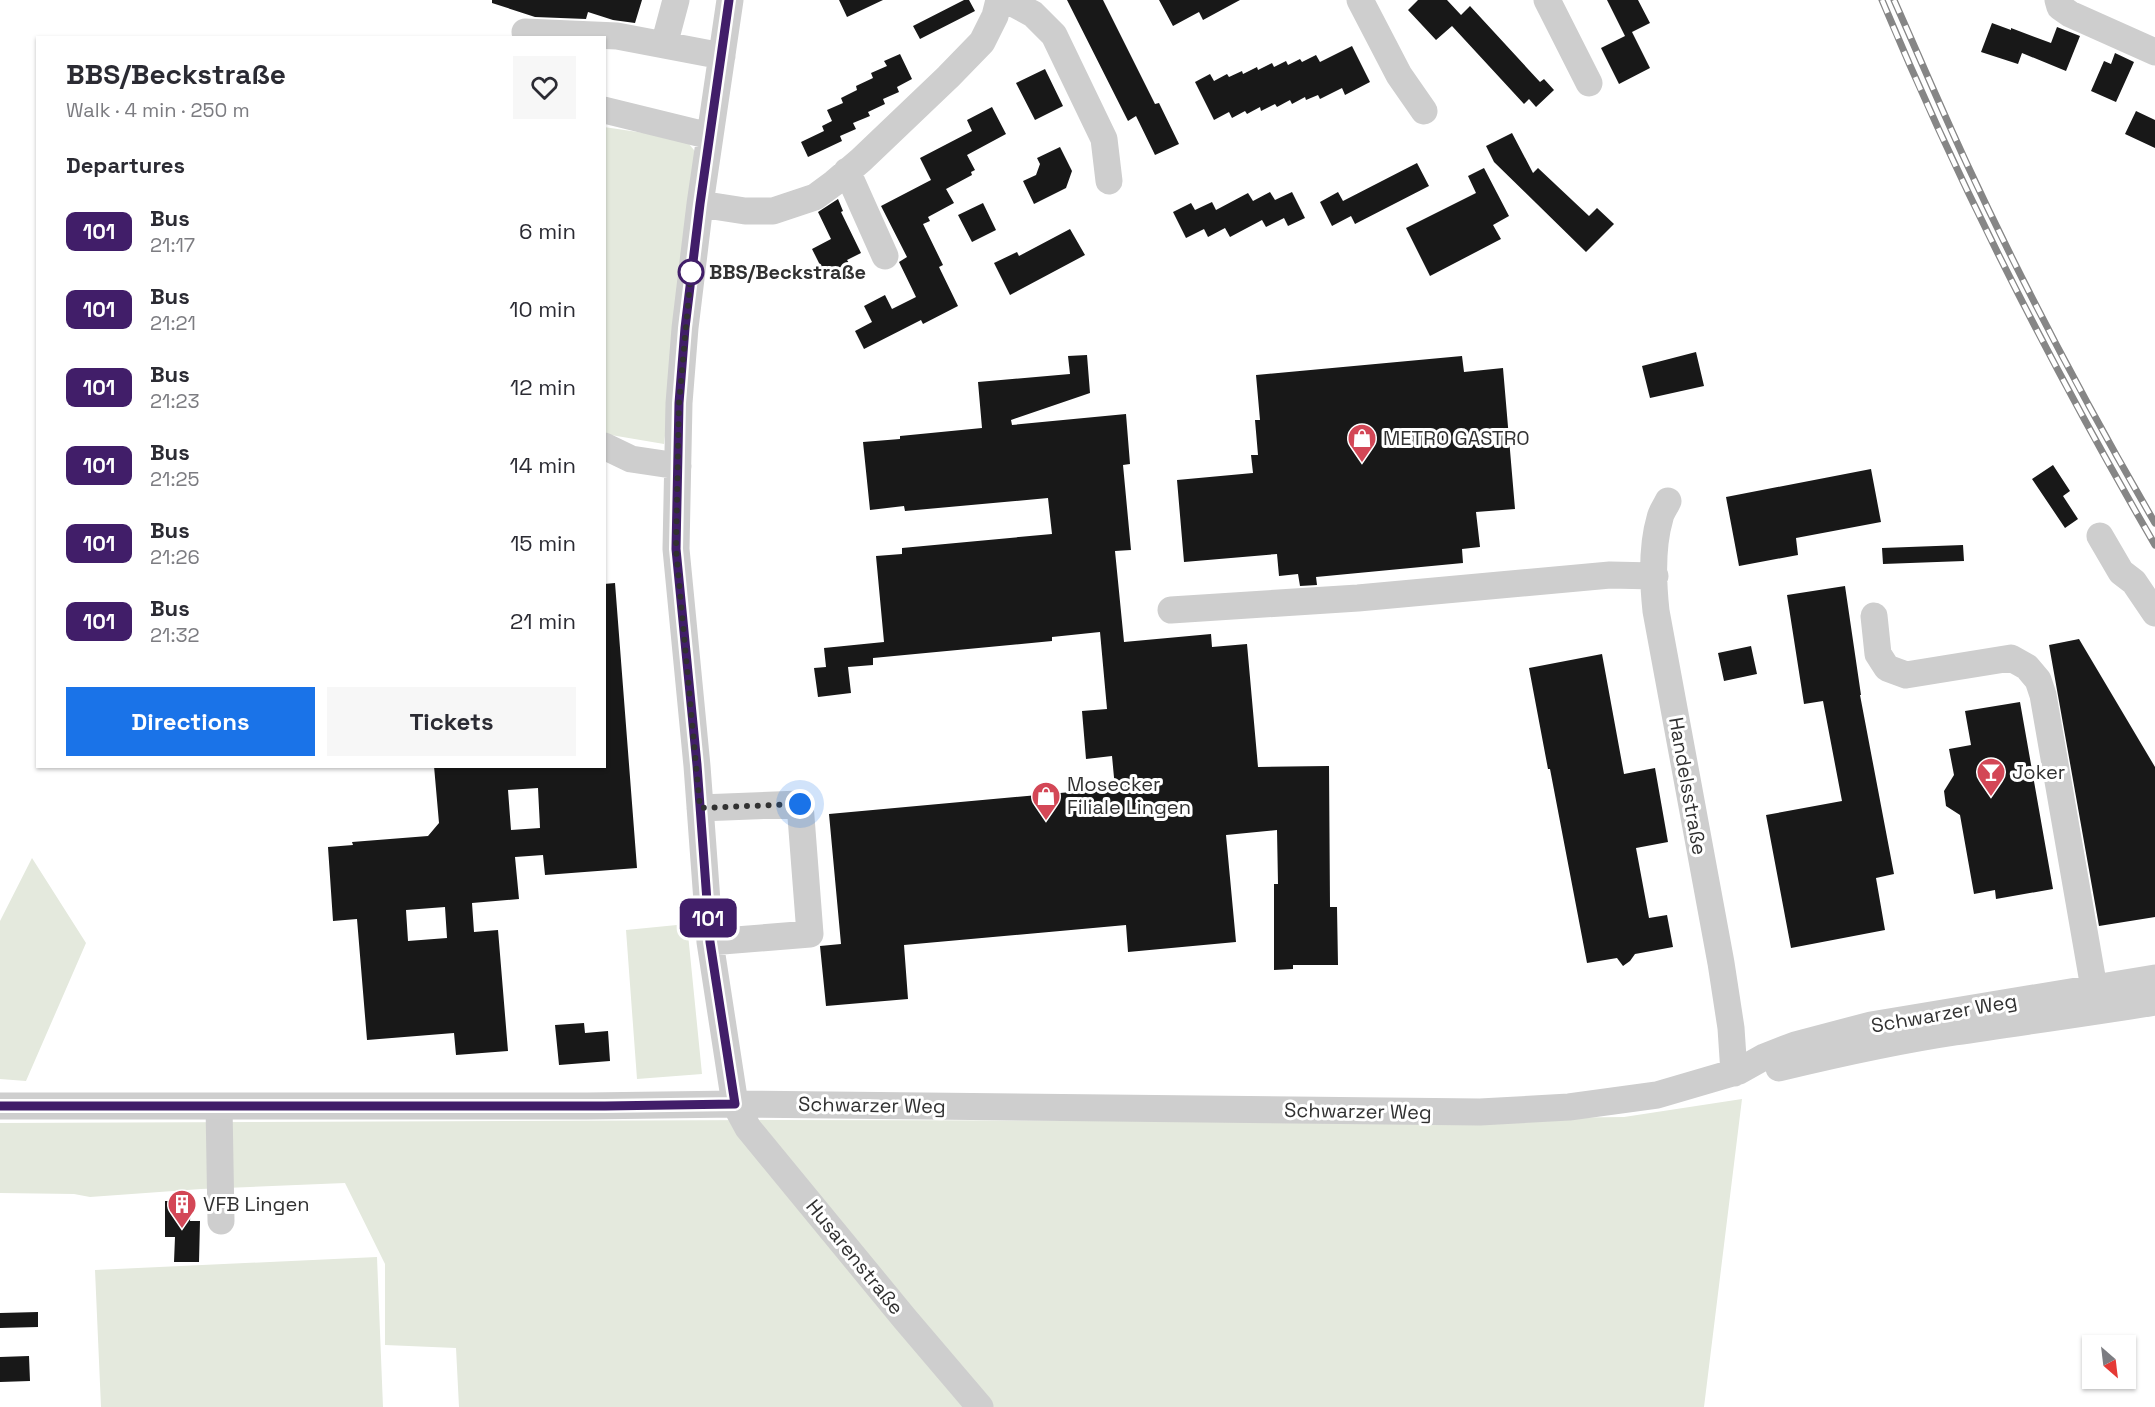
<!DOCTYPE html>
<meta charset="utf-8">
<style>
:root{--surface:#fff;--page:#f7f7f7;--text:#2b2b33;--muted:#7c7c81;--accent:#1a73e8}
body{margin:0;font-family:"Space Grotesk",sans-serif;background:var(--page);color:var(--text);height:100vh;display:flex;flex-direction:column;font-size:22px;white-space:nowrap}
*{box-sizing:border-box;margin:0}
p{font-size:20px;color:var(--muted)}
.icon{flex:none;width:33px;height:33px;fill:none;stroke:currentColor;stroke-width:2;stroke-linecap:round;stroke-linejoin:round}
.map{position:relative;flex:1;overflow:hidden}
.side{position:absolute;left:36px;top:36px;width:570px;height:732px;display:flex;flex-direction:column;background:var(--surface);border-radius:0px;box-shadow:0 2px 4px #0004}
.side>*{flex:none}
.badge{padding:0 12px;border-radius:9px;font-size:21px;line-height:39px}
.needle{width:39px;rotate:152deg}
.fabs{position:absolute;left:2082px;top:1335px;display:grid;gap:12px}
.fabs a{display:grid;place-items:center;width:54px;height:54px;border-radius:0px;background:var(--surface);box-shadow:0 2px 4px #0004;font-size:30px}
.you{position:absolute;width:30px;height:30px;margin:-15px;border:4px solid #fff;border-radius:50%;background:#1a73e8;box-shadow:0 0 0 9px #1a73e833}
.map>.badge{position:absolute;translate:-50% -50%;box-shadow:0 0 0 3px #fff}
h2{padding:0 30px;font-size:22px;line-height:54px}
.round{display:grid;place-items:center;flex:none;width:63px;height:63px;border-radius:0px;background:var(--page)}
.summary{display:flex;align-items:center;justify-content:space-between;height:102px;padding:0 30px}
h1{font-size:28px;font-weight:600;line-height:45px}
.action{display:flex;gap:12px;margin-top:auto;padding:12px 30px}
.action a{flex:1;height:69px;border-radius:0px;background:var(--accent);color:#fff;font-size:24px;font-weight:600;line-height:69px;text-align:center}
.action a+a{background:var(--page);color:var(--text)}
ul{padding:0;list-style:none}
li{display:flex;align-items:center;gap:18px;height:78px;padding:0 30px}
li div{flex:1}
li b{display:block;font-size:22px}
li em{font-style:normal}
li .badge{min-width:66px;font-weight:700;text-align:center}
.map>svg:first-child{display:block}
.green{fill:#e4e9dd}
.building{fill:#181818;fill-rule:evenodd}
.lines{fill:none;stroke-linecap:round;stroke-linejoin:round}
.minor{stroke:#cecece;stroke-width:27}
.rail-casing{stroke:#868686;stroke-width:7}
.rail{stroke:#fff;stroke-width:4.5;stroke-dasharray:14;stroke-linecap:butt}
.line-casing{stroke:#fff;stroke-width:14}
.line{stroke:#411e69;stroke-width:9}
.walk{stroke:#313131;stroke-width:6;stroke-dasharray:0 10.8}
.stop-dot{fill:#fff;stroke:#411e69;stroke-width:3}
.labels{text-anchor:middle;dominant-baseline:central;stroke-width:6;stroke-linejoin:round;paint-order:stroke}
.stop-label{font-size:20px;font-weight:bold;fill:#313131;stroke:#fff;text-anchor:start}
.poi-label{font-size:20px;fill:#313131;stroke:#fff;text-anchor:start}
.street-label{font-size:20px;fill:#313131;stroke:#fff}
</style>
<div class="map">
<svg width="2155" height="1407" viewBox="0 0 2155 1407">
<rect width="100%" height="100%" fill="#fff"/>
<path class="green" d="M 604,127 L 685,139 L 698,155 L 664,444 L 605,434 Z
M 32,858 L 86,943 L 26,1081 L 0,1079 L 0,921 Z
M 687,924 L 702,1074 L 637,1079 L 626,930 Z
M 1742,1099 L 1704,1407 L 459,1407 L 456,1348 L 385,1345 L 385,1264 L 345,1183 L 201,1189 L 90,1197 L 74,1194 L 0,1193 L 0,1123 L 776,1120 L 1278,1121 L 1624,1117 Z
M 377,1257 L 383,1407 L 101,1407 L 95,1270 Z"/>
<path class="building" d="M 492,0 L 642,0 L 635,23 L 613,20 L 588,12 L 586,19 L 535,17 L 492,3 Z
M 839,0 L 883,0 L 847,17 Z
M 964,0 L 969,0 L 975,11 L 920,39 L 913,26 Z
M 1067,0 L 1103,0 L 1155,104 L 1159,103 L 1179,144 L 1155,155 L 1136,116 L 1128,121 Z
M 1159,0 L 1240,0 L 1203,20 L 1199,12 L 1173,26 Z
M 1418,0 L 1447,0 L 1461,15 L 1470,6 L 1540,82 L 1544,79 L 1554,90 L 1536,107 L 1529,99 L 1524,104 L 1452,26 L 1436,40 L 1408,10 Z
M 1607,0 L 1638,0 L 1650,23 L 1632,32 L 1650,68 L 1619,84 L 1601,48 L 1625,36 Z
M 1992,23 L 2011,30 L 2011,28 L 2051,43 L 2057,27 L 2080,36 L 2066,71 L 2022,53 L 2018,64 L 1981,52 Z
M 1352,46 L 1370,82 L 1345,95 L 1342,88 L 1320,99 L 1318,95 L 1306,100 L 1305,97 L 1292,104 L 1290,100 L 1277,107 L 1275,104 L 1261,111 L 1260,107 L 1247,114 L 1245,111 L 1232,118 L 1229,112 L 1214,120 L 1195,82 L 1210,74 L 1214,81 L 1227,74 L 1229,77 L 1242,71 L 1243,74 L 1257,67 L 1258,70 L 1272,63 L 1274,67 L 1286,61 L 1288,65 L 1300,59 L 1302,62 L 1316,55 L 1320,62 Z
M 2115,53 L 2134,62 L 2116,102 L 2091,91 L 2104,61 L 2111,64 Z
M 900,54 L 912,79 L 897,87 L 899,92 L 883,99 L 885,104 L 868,112 L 870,116 L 853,123 L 856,129 L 840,136 L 842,141 L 808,157 L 801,142 L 824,131 L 822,126 L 832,121 L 827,110 L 843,103 L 841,98 L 857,90 L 856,86 L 873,78 L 871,73 L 887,66 L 884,61 Z
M 1045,69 L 1063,106 L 1035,120 L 1016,83 Z
M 992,107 L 1006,134 L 967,155 L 975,170 L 971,172 L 972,175 L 946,189 L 954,203 L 928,217 L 930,221 L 923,224 L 943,265 L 939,267 L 958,306 L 923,324 L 921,320 L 864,349 L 855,331 L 872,322 L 864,306 L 885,295 L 892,309 L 916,297 L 899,262 L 907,257 L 881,206 L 931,180 L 920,158 L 972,131 L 967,120 Z
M 2136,111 L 2155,120 L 2155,148 L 2125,134 Z
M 1512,133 L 1533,173 L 1538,168 L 1589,216 L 1597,208 L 1614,224 L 1586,252 L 1494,162 L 1486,146 Z
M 1060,147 L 1072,171 L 1066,188 L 1034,204 L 1023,181 L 1036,175 L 1040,164 L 1037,158 Z
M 1417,163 L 1429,186 L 1355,224 L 1351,216 L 1332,226 L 1320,202 L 1338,192 L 1343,201 Z
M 1484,168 L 1509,216 L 1493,225 L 1501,239 L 1430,276 L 1406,228 L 1476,193 L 1468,176 Z
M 1270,192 L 1275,200 L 1292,192 L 1305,218 L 1288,226 L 1284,218 L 1266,227 L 1262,220 L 1230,237 L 1225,228 L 1208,237 L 1204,229 L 1186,238 L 1173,212 L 1191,203 L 1195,210 L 1212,202 L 1216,210 L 1248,193 L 1253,201 Z
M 838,199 L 843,211 L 841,212 L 861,253 L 847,260 L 849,263 L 825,275 L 812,249 L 831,239 L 818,212 Z
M 983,203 L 996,230 L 972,242 L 958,215 Z
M 1070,229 L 1085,255 L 1010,295 L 994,263 L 1017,252 L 1019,256 Z
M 1696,352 L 1704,386 L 1650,398 L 1642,366 Z
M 1087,355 L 1090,393 L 1011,420 L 1012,425 L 1126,414 L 1130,464 L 1123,465 L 1131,550 L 1115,551 L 1124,642 L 1211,634 L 1212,647 L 1247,644 L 1258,767 L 1329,766 L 1330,907 L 1337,907 L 1338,965 L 1293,965 L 1293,969 L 1274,970 L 1274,884 L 1278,884 L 1277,830 L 1226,835 L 1236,942 L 1128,952 L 1126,925 L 904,945 L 908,999 L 826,1006 L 820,946 L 841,944 L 829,814 L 1115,788 L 1112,756 L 1086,759 L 1082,711 L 1107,709 L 1100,632 L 1052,637 L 1052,641 L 873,658 L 873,665 L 848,667 L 851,693 L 818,697 L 814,668 L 826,667 L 824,648 L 884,642 L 876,556 L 902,554 L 902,548 L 1052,534 L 1048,498 L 905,511 L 904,506 L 870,510 L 863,442 L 900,439 L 900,436 L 982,428 L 978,382 L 1070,374 L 1068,356 Z
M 1462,356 L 1464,372 L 1503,368 L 1515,509 L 1476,512 L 1480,547 L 1462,549 L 1463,563 L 1316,577 L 1317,585 L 1300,586 L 1298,574 L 1279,576 L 1277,554 L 1184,562 L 1177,480 L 1253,473 L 1251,455 L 1258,455 L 1255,420 L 1260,420 L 1256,375 Z
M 2053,465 L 2070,491 L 2063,496 L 2078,519 L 2065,528 L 2032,479 Z
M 1871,469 L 1881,522 L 1796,538 L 1798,555 L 1739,566 L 1726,497 Z
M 1963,545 L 1964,561 L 1883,564 L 1882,548 Z
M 615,583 L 637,868 L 545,875 L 543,855 L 515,857 L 519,899 L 472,903 L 474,932 L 498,930 L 508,1051 L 456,1055 L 454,1033 L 367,1040 L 357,919 L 333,921 L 328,847 L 353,845 L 352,842 L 428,836 L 439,823 L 434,766 L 604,766 L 604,584 ZM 538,788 L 540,828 L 511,830 L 508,790 ZM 445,907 L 447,938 L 408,941 L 406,910 Z
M 1845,586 L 1861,695 L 1860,695 L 1894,874 L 1876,878 L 1885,930 L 1791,948 L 1766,815 L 1842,801 L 1823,701 L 1804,704 L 1787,595 Z
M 2079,639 L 2155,767 L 2155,917 L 2099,926 L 2049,645 Z
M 1751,646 L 1757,674 L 1724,681 L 1718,653 Z
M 1602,654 L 1624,774 L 1655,768 L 1668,842 L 1636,848 L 1649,918 L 1667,915 L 1673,947 L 1635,954 L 1630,961 L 1623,966 L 1617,958 L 1587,963 L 1550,769 L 1548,769 L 1529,668 Z
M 2020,702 L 2053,889 L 1996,899 L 1995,890 L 1974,894 L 1960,815 L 1946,806 L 1944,791 L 1954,775 L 1949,749 L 1971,745 L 1965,711 Z
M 584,1023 L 585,1033 L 608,1031 L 610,1061 L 559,1065 L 555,1025 Z
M 165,1201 L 191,1201 L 190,1221 L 200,1221 L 199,1262 L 174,1262 L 175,1237 L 165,1237 Z
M 38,1312 L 38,1327 L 0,1328 L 0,1313 Z
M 29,1356 L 30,1381 L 0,1382 L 0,1357 Z"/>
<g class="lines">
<path class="minor" d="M 730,0 L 700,204 L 685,328 L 679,403 L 676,549 L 697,766 L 710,942 L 735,1104 L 748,1128 L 905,1319 L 980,1407
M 1007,0 L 1033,14 L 1054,35 L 1104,139 L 1109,181
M 1360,0 L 1399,75 L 1424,111
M 1547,0 L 1589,83
M 2058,0 L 2060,7 L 2070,14 L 2155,52
M 525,32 L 617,36 L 722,56
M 664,45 L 676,0
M 604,110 L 710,136
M 847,171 L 885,256
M 700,204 L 745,211 L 773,211 L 815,197 L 834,183 L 861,160 L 948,77 L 982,42 L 995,16 L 999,0
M 604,446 L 631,459 L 678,466
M 1668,501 C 1666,506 1661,512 1660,518 C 1652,545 1653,583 1656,611 L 1721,963 L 1731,1028 L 1734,1073
M 2100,536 L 2121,572 L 2134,582 L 2155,613
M 1171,610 L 1358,598 L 1610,575 L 1655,576
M 1874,616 L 1878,654 L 1887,668 L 1906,675 L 2011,658 L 2027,667 L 2038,680 L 2043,695 L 2094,988
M 700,808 L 800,804 L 810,934 L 710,942
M 1779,1068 C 1837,1054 1895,1041 1955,1032 C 2021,1022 2088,1013 2155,1002
M 0,1106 L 587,1106 L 735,1104 L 1480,1112 L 1569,1107 L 1657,1095 L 1739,1071 L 1764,1057 L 1795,1045 L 1871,1025 L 2155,978
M 219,1106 L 221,1221"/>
<g class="rail-casing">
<path id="rail" d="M 1882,0 C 1960,187 2053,369 2155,545
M 1894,0 C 1918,54 1941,108 1966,162 C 2023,285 2087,406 2155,523"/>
</g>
<use href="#rail" class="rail"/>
</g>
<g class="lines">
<g class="line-casing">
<path id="line" d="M 0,1106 L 605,1106 L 735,1104 L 710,942 L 697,765 L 676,549 L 679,403 L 685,328 L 700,204 L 729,0"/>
</g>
<use href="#line" class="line"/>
<path class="walk" d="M 691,272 L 692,262 L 679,403 L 676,549 L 700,808 L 800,804"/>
</g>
<defs>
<g id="shop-pin" transform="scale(1.5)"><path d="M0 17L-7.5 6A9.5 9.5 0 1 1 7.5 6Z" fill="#d34756" stroke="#fff"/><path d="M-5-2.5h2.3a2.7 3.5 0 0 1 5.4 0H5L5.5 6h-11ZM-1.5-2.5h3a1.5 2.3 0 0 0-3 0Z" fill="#fff"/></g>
<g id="bar-pin" transform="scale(1.5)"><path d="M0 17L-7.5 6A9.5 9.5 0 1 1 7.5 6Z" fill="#d34756" stroke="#fff"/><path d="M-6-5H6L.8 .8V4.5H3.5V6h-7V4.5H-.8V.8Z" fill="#fff"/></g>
<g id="building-pin" transform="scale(1.5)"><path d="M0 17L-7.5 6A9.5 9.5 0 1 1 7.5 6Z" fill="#d34756" stroke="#fff"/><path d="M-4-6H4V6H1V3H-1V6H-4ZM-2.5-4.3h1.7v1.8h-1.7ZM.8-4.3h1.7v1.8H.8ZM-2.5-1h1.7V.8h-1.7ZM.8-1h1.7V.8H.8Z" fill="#fff"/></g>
</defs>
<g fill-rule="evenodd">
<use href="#shop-pin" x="1362" y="438"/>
<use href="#bar-pin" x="1991" y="772"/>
<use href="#shop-pin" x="1046" y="796"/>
<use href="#building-pin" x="182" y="1204"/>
</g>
<circle class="stop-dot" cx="691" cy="272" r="12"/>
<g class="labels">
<g class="stop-label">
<text x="709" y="272">BBS/Beckstraße</text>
</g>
<g class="poi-label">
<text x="1383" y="438">METRO GASTRO</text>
<text x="2012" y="772">Joker</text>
<text x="1067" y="784">Mosecker<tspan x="1067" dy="23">Filiale Lingen</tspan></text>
<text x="203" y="1204">VFB Lingen</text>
</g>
<g class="street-label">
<text transform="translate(1688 786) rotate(80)">Handelsstraße</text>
<text transform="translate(1944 1013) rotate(-10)">Schwarzer Weg</text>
<text transform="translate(872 1105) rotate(1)">Schwarzer Weg</text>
<text transform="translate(1358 1111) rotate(1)">Schwarzer Weg</text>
<text transform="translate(855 1257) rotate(51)">Husarenstraße</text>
</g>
</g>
</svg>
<div class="fabs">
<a><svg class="needle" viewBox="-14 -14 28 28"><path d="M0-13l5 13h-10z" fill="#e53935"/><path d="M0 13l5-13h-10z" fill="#7c7c81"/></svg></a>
</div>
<div class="you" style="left:800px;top:804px"></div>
<b class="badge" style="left:708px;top:918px;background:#411e69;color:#fff">101</b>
<section class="side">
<div class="summary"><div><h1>BBS/Beckstraße</h1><p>Walk · 4 min · 250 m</p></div><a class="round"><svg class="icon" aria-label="heart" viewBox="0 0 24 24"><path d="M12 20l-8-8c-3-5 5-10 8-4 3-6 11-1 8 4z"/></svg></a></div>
<h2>Departures</h2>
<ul>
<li><span class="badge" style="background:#411e69;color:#fff">101</span><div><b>Bus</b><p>21:17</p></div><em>6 min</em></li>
<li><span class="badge" style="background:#411e69;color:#fff">101</span><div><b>Bus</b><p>21:21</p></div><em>10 min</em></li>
<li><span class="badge" style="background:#411e69;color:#fff">101</span><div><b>Bus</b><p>21:23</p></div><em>12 min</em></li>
<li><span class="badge" style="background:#411e69;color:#fff">101</span><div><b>Bus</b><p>21:25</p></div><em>14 min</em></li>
<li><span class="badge" style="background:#411e69;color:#fff">101</span><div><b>Bus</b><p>21:26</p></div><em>15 min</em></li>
<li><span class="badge" style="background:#411e69;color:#fff">101</span><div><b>Bus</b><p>21:32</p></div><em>21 min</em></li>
</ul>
<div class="action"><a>Directions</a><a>Tickets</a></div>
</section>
</div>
